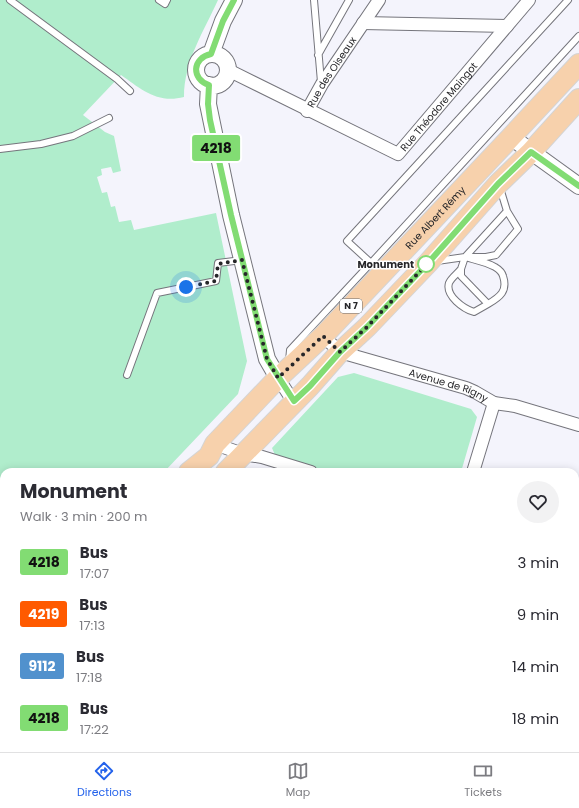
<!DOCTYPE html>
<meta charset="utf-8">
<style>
:root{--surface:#fff;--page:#f2f2f3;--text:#2b2b33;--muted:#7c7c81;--line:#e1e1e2;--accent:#2563eb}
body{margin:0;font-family:Poppins,sans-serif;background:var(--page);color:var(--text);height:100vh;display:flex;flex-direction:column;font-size:15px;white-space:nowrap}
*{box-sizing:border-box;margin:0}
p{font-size:13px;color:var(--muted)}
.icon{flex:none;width:22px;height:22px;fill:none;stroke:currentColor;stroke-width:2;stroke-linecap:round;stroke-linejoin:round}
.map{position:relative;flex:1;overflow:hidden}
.panel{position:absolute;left:0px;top:468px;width:579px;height:284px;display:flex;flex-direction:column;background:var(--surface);border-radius:12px 12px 0 0;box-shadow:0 2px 10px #0003}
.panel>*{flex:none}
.badge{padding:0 8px;border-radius:3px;font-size:14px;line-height:26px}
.you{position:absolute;width:20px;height:20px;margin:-10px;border:3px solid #fff;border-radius:50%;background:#1a73e8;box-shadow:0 0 0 6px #1a73e833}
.map>.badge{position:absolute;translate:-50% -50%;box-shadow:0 0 0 2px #fff}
.round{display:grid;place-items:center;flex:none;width:42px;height:42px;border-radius:21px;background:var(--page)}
.overview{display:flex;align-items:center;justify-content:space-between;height:68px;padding:0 20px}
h1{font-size:19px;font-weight:700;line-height:30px}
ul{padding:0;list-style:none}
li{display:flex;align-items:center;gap:12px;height:52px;padding:0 20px}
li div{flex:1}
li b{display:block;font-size:15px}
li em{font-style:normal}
li .badge{min-width:44px;font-weight:700;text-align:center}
.dock{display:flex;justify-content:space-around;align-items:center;height:56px;border-top:1px solid var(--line);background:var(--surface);font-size:11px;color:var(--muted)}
.dock a{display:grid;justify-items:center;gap:2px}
.dock .on{color:var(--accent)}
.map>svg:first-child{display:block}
.green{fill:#b0edcc}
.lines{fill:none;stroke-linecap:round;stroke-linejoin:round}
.service-casing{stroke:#75757c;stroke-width:8}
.minor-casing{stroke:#75757c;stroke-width:14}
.tertiary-casing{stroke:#75757c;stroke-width:18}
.primary-casing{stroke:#d4d4d4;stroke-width:22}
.service{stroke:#fff;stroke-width:6}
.minor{stroke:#fff;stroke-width:12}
.tertiary{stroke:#fff;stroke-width:16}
.primary{stroke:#f7d1ac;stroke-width:20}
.line-casing{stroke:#fff;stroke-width:9}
.line{stroke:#82dc73;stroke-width:6}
.walk{stroke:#262629;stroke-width:4;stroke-dasharray:0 7.2}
.stop-dot{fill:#fff;stroke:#82dc73;stroke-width:2}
.labels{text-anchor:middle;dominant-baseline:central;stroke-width:3;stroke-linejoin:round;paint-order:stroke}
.shield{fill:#fff;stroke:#676769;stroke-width:1}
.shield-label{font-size:9px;font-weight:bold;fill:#262629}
.street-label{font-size:10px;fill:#262629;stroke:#fff}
.stop-label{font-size:10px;font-weight:bold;fill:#262629;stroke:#fff;text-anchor:end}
</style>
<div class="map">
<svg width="579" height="752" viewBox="0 0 579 752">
<rect width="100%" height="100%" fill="#f4f4fc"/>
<path class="green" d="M 0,0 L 218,0 C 204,31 184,61 184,97 C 157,104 141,89 121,75 L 83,115 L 105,132 L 114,136 L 121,171 L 113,173 L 111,167 L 101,169 L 102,175 L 97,177 L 102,193 L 107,192 L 111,207 L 115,206 L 119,222 L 131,220 L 134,230 L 216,213 L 247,361 L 238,394 L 164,472 L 4,472 L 4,639 L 0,643 Z
M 354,373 L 471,409 L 477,417 L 461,472 L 330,472 L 275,455 L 272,448 L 338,377 Z"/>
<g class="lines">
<g class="service-casing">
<path id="service" d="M 10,0 L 117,79 L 130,91
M 159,0 L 165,4 L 167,0
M 314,0 L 321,82
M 568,0 L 347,241 L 371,263 L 579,36
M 318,55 L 349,0
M 0,149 L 41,144 L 73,136 L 109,118
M 465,257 C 475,260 486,262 495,267 C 500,270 502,272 503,276 C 508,291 500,297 488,304 L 461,276 L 461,269 Z
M 471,257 L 486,257 L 496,255 L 518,229 L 507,211
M 437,261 L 465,257 L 507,211 L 500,188
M 461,269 C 458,273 451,278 449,283 C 445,296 464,309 474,312 L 488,304
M 289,361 L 290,350 L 371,263
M 127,375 L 157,293 L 216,281 L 218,263 L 242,260"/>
</g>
<g class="minor-casing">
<g id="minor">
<path d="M 363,23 L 507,26"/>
<path id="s1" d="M 228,70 L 398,154 L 529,0"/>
<path id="s2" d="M 307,111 L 322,84 L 379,0"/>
<path id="s3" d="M 323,336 L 340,352 L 466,388 L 475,392 L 494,403 L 515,406 L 579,425"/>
<path d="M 278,378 L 293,401"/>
<path d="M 215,444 L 243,454 L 262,457 L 311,472"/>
<path d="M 473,472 L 494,403"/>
<path d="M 385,752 L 386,748"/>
</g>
</g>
<g class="tertiary-casing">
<path id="tertiary" d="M 211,54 L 223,21 L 234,0
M196 70a16 16 0 1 1 32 0a16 16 0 1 1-32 0Z
M 209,85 L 208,104 L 231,215 L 267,359 L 278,378
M 511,137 L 579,186"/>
</g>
<g class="primary-casing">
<g id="primary">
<path id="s4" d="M 189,472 L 209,456 L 215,444 L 278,378 L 323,336 L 511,137 L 579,64"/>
<path d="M 226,472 L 310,386 L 340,352 L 367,327 L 428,263 L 498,184 L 531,152 L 579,99"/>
<path d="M 0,681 L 4,676"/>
<path d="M 0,715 L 4,710"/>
</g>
</g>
<use href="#service" class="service"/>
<use href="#minor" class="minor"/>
<use href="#tertiary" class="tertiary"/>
<use href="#primary" class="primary"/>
</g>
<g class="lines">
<g class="line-casing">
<path id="line" d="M 234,0 L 223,21 L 211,54 C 192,58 191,79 209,85 L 208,104 L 210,120 L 231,215 L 267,359 L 294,401 L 310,386 L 340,352 L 367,327 L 428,263 L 498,184 L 531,152 L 579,186"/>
</g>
<use href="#line" class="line"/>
<path class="walk" d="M 186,287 L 216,281 L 218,264 L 242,260 L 267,359 L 278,378 L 323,336 L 340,352 L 367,327 L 428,263 L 426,264"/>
</g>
<circle class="stop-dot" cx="426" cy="264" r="8"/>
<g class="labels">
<rect class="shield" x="340" y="299" width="22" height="14" rx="3"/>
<g class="shield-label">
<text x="351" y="306">N 7</text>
</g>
<g class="street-label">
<text stroke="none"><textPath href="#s2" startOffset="46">Rue des Oiseaux</textPath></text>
<text stroke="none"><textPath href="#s1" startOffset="252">Rue Théodore Maingot</textPath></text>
<text stroke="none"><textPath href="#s4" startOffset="355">Rue Albert Rémy</textPath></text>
<text stroke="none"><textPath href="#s3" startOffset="137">Avenue de Rigny</textPath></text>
</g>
<g class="stop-label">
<text x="414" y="264">Monument</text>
</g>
</g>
</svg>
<div class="you" style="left:186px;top:287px"></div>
<b class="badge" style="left:216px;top:148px;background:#82dc73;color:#111">4218</b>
<section class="panel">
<div class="overview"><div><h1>Monument</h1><p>Walk · 3 min · 200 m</p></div><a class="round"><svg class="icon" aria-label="heart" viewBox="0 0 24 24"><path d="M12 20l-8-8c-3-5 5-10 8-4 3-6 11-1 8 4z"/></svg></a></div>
<ul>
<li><span class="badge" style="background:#82dc73;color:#111">4218</span><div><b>Bus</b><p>17:07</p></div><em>3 min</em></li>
<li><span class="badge" style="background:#ff5a00;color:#fff">4219</span><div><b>Bus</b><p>17:13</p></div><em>9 min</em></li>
<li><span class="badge" style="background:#5191cd;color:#fff">9112</span><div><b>Bus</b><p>17:18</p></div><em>14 min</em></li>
<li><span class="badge" style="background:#82dc73;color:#111">4218</span><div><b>Bus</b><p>17:22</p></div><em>18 min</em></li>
</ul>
</section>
</div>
<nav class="dock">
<a class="on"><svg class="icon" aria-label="directions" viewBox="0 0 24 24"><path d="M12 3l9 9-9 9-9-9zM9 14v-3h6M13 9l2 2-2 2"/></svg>Directions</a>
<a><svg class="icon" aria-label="map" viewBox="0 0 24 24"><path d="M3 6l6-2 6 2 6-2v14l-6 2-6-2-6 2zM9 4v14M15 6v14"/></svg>Map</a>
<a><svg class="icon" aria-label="tickets" viewBox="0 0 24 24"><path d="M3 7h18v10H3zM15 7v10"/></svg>Tickets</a>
</nav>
